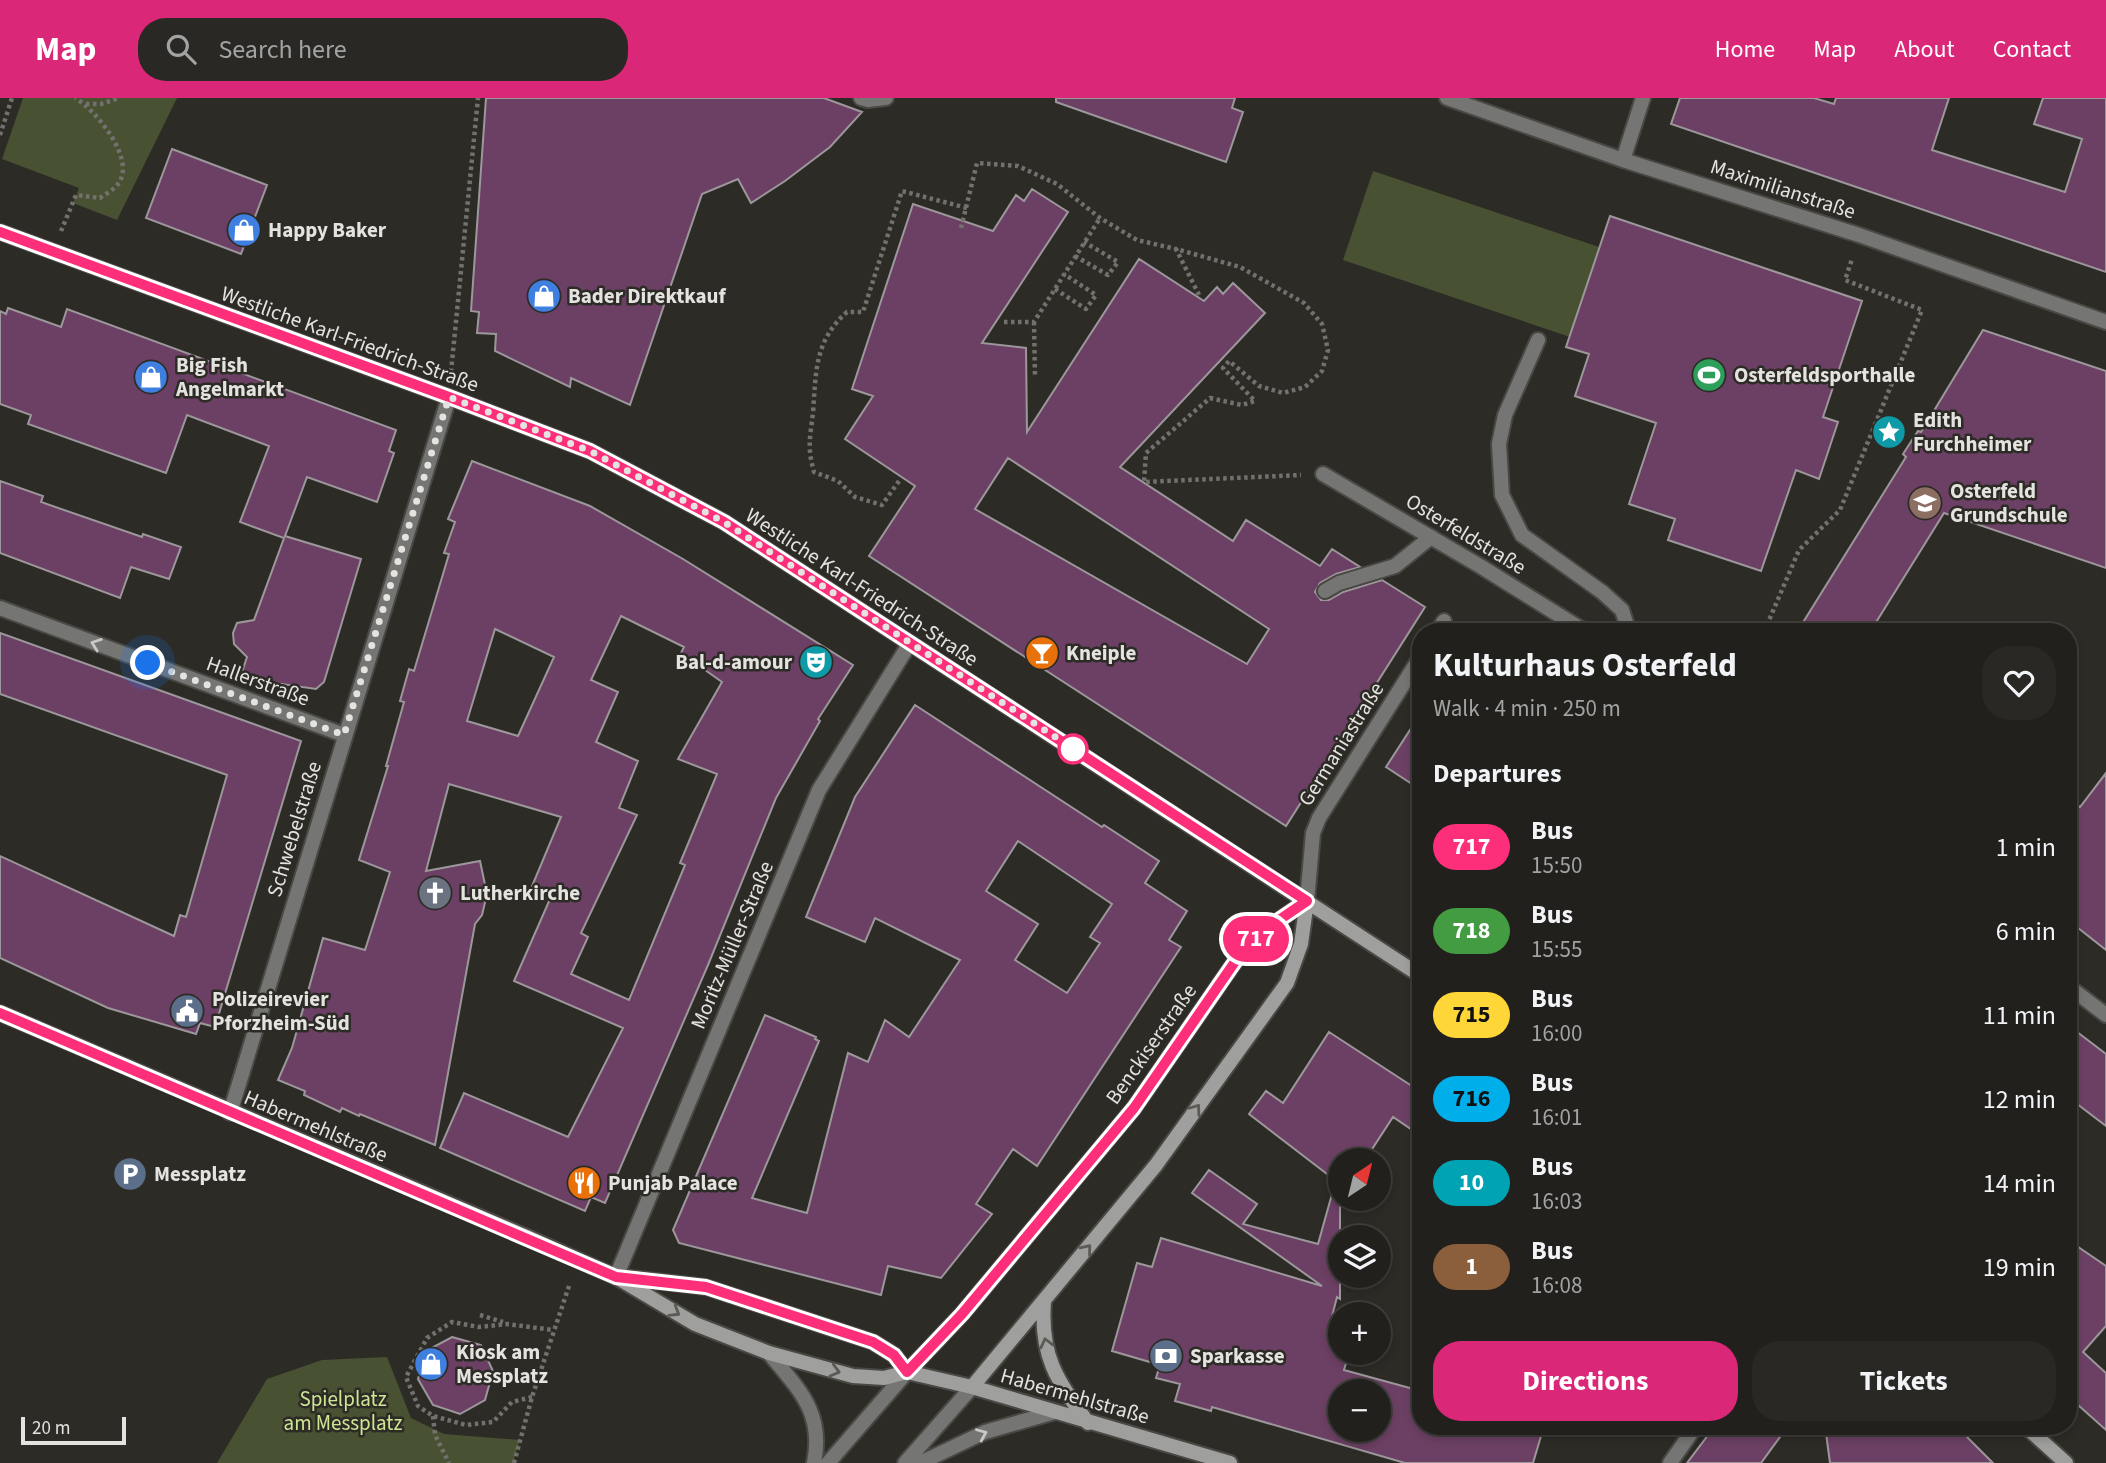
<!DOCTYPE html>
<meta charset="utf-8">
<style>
:root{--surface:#22201c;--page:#2a2825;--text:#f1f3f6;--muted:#a2a3a3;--line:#3f3e3b;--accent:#db2777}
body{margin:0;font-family:"Source Sans 3",sans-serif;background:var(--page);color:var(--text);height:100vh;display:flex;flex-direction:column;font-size:26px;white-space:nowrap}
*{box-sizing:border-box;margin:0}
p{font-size:23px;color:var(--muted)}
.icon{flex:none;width:38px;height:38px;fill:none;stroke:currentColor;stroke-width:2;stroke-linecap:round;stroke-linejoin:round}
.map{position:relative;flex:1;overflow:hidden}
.side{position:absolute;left:1412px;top:525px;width:665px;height:812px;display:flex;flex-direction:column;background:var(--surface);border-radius:28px;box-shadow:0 4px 10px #0003,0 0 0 2px var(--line)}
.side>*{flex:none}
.badge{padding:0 14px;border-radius:23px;font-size:24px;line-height:46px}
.needle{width:46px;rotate:35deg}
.buttons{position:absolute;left:1328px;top:1050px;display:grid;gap:14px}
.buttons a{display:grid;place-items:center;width:63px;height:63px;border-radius:50%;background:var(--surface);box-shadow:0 4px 10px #0003,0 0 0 2px var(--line);font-size:35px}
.scale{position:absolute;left:21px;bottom:18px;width:105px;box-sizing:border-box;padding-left:7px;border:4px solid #e4e3e0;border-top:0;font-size:19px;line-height:24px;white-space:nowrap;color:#e4e3e0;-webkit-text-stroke:5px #2d2b26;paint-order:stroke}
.you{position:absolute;width:35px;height:35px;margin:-18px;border:5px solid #fff;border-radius:50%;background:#1a73e8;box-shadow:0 0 0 10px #1a73e833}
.map>.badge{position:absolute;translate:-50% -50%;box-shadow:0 0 0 4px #fff}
h2{padding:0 21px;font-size:26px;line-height:63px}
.round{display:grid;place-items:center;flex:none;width:74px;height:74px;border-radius:28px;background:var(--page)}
.overview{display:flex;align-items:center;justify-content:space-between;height:119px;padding:0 21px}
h1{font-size:33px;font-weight:700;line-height:52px}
.primary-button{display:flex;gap:14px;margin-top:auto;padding:14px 21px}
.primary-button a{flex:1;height:80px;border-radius:28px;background:var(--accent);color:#fff;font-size:28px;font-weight:700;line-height:80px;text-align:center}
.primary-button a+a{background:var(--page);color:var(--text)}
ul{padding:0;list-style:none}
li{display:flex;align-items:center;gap:21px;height:84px;padding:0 21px}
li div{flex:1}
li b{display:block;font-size:26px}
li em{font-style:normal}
li .badge{min-width:77px;font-weight:700;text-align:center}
header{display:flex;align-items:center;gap:42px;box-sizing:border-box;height:98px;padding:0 35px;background:var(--accent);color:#fff}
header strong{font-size:33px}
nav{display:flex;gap:38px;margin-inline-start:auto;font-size:24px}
.search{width:490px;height:63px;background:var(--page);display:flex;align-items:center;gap:18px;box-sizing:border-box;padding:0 24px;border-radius:28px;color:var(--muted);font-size:26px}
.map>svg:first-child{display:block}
.green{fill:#485131}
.building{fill:#6c4064;stroke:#9c979b;stroke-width:2;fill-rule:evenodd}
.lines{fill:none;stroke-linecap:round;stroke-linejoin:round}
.service-casing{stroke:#4a4844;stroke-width:18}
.minor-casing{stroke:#4a4844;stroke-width:18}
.tertiary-casing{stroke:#4a4844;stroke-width:18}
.secondary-casing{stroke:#4a4844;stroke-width:18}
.path{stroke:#73716d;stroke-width:4.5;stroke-dasharray:3.5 3.5;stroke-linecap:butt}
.service{stroke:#757673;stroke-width:14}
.minor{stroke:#757673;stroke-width:14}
.tertiary{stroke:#757673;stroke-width:14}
.secondary{stroke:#9fa09d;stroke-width:14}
.oneway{stroke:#c8c8c5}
.oneway2{stroke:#5b5a56}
.line-casing{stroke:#fff;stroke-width:16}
.line{stroke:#fe2f7a;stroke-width:10}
.walk{stroke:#e4e3e0;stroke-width:7;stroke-dasharray:0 12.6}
.stop-dot{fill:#fff;stroke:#fe2f7a;stroke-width:3.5}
.labels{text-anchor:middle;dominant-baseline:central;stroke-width:5;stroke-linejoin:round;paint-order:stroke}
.street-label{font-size:21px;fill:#e4e3e0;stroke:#2d2b26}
.poi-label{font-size:21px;font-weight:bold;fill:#e4e3e0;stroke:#2d2b26;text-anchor:start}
.park-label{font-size:21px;fill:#cee593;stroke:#2d2b26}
</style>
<header>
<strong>Map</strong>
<div class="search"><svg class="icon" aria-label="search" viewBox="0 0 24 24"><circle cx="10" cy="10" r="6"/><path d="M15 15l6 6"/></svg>Search here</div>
<nav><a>Home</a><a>Map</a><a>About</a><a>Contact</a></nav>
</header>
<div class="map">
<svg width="2106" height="1365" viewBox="0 0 2106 1365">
<rect width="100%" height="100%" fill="#2d2b26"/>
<path class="green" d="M 23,0 L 177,0 L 117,122 L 73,105 L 79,90 L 2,61 Z
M 1373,73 L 1599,149 L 1570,239 L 1343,162 Z
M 387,1259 L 411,1320 L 444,1336 L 520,1342 L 513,1365 L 217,1365 L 267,1281 L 322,1262 Z"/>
<path class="building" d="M 486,0 L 824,0 L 862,14 L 830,49 L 785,83 L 751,105 L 738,81 L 702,96 L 630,307 L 571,280 L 570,289 L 495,253 L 496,236 L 477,235 L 479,214 L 471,213 Z
M 1056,0 L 1235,0 L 1232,10 L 1243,14 L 1226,64 L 1056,4 Z
M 1680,0 L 1814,0 L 1834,6 L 1836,0 L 1949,0 L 1932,52 L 2065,94 L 2082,41 L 2034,26 L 2043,0 L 2106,0 L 2106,174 L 1671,26 Z
M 172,51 L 267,87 L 241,156 L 146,120 Z
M 1032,91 L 1068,114 L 982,245 L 1026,250 L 1027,334 L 1139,161 L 1204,203 L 1217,189 L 1223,196 L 1233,185 L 1265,215 L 1120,369 L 1233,443 L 1246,422 L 1320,468 L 1332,451 L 1360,469 L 1336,476 L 1320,485 L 1315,494 L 1321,502 L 1329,502 L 1343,494 L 1382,482 L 1425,509 L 1286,728 L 869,458 L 915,388 L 845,341 L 873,298 L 852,291 L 913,106 L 993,133 L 1016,97 L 1024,103 ZM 1008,360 L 1269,531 L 1247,566 L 975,411 Z
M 1610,118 L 1862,203 L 1823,319 L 1838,324 L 1819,381 L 1796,372 L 1761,473 L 1668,442 L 1675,421 L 1629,406 L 1656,325 L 1575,298 L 1589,256 L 1566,249 Z
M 8,210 L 61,229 L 67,211 L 396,332 L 389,353 L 394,355 L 377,404 L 307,379 L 285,438 L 361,461 L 324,584 L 316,591 L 240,580 L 247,559 L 234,546 L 233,535 L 237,525 L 254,522 L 284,440 L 240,424 L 269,348 L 187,317 L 166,375 L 28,326 L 31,317 L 0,306 L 0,213 L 6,216 Z
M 1983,232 L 2106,273 L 2106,470 L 1944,415 L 1870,534 L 1797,534 L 1906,359 L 1903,356 L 1918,333 L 1921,334 Z
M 472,363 L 590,408 L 683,461 L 853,567 L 818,621 L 820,623 L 776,700 L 708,867 L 605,1105 L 591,1099 L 585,1113 L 440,1050 L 464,995 L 568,1039 L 623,930 L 514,883 L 550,801 L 530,793 L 561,719 L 449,686 L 426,773 L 480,763 L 487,796 L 482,817 L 475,826 L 435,1047 L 360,1016 L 359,1018 L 342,1010 L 340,1014 L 304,997 L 305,993 L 278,982 L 292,950 L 323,840 L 365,852 L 390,774 L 359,762 L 388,668 L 386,668 L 404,604 L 400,603 L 409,571 L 414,573 L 449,456 L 444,455 L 455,424 L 448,421 ZM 621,518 L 684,549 L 681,555 L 722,584 L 678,661 L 717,676 L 680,765 L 685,767 L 629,902 L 571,876 L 588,839 L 581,835 L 637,717 L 619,710 L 638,663 L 596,644 L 618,594 L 591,582 ZM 495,531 L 554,559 L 518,638 L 467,623 Z
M 0,383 L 43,398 L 41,404 L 142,439 L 143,436 L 181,449 L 169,481 L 131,469 L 120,500 L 0,455 Z
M 0,535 L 301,643 L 215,929 L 200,925 L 196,936 L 108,910 L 0,860 L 0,758 L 174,838 L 180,817 L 186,819 L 227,677 L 0,596 Z
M 915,607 L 1102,729 L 1104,727 L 1159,763 L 1145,785 L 1187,813 L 1169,842 L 1181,849 L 1037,1068 L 1013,1051 L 976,1106 L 992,1116 L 941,1180 L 888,1168 L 881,1197 L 679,1145 L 673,1132 L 765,917 L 816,939 L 815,941 L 819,943 L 752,1100 L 807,1115 L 848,955 L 868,964 L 885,922 L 909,939 L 960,862 L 875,820 L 865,844 L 806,819 L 855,699 ZM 1018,743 L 1112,806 L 1090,839 L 1100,845 L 1067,895 L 1015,862 L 1038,826 L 986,793 Z
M 1421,615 L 1421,692 L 1386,669 Z
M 2106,675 L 2106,852 L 2068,822 L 2068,700 L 2080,709 Z
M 2068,927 L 2106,956 L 2106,1028 L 2068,999 Z
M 1329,934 L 1421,994 L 1421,1038 L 1393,1019 L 1365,1062 L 1340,1062 L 1340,1086 L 1249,1016 L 1266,993 L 1283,1005 Z
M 1209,1072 L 1257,1106 L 1243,1126 L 1318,1146 L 1332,1096 L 1340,1097 L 1340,1201 L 1337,1199 L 1330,1226 L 1340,1229 L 1340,1255 L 1349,1255 L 1344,1272 L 1421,1293 L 1421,1328 L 1544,1328 L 1533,1365 L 1405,1365 L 1212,1309 L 1211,1313 L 1175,1303 L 1180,1286 L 1156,1280 L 1160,1267 L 1112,1253 L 1137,1165 L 1152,1169 L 1161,1140 L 1322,1188 L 1192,1095 ZM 1340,1293 L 1379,1293 L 1379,1332 L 1340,1332 Z
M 2068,1142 L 2106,1168 L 2106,1228 L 2083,1254 L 2106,1275 L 2106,1332 L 2068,1298 Z
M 452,1239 L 481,1247 L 493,1273 L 485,1302 L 460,1316 L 433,1307 L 418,1281 L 426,1253 Z
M 1715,1328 L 1788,1328 L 1761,1365 L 1687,1365 Z
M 1825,1328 L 1956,1328 L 1993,1365 L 1830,1365 Z"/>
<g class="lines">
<g class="service-casing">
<path id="service" d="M 861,0 L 868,2 L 886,0
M 1538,242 L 1505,317 L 1499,346 L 1502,397 L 1522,437 L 1602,494 L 1622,512 L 1629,534
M 1325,493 L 1339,485 L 1395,468 L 1431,439
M 1670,1365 L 1696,1328"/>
</g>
<g class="minor-casing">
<path id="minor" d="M 1623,62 L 1643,0
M 1323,376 L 1480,468 L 1586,534
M 0,510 L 344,637
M 1437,534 L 1444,523
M 1307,803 L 1313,735 L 1319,720 L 1421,558
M 2068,888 L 2106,917
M 230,1015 L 449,299
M 616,1179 L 819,692 L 910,545"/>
</g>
<g class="tertiary-casing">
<path id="tertiary" d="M 1447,0 L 1623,62 L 1859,137 L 2106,224
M 769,1255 C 799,1292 824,1314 814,1365
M 828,1365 L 907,1274
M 905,1365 L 972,1289
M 920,1365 L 985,1334 L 1055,1314"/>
</g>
<g class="secondary-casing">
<path id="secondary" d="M 0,134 L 449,299 L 590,353 L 724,424 L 1421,878
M 0,915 L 527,1139 L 616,1179 L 695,1226 L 769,1255 L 853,1278 L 884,1280 L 907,1274 L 972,1289 L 1230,1365
M 622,1179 L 706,1189 L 873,1244 L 894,1257 L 907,1274
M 1044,1204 C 1040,1259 1057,1282 1088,1325
M 907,1274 L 962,1216 L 1134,1010 L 1241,855 L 1270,828 L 1307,803
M 972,1289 L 1156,1067 L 1287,885 L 1301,846 L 1307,803
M 2025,1328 L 2066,1365"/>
</g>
<path class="path" d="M 86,6 L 101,6 L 119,0
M 0,37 L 12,0
M 961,130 L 977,65 L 1018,68 L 1057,86 L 1100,120 L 1137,142 L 1176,151
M 61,133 L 76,97 L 100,100 C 105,96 114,92 118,86 C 137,62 96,12 75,0
M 1075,158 L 1108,177 L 1118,164 L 1084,144
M 1055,191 L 1086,211 L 1096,197 L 1064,176
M 1199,197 L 1176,151 L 1240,169 L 1304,205 L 1322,226 L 1328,252 L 1322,273 L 1305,289 L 1283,295 L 1259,288 L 1229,263 L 1223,270 L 1255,303 L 1242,307 L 1210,300 L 1146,355 L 1144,384 L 1301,377
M 1004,224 L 1034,224 L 1100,120
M 1034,224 L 1035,280
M 451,274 L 478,0
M 899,383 L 882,407 L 855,399 L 838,383 L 814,374 C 807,349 810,340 813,315 C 816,275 814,243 847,214 L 863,214 L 902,93 L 967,110
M 1764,534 L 1799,452 L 1840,412 L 1922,212 L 1845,182 L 1852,161
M 480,1217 L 503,1224
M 532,1299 L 512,1304 L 493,1324 L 466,1327 L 433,1318 L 418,1308 L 406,1279 L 427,1240 L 452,1224 L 479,1229 L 507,1226 L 553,1232
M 433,1318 L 435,1337 L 449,1365
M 514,1365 L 532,1299 L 570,1185"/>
<use href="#service" class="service"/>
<use href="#minor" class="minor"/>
<use href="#tertiary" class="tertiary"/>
<use href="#secondary" class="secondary"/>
</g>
<defs><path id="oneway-chevron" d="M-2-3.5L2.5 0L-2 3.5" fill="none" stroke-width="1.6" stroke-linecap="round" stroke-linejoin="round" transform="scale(1.75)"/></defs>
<g class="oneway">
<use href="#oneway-chevron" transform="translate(96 546) rotate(-160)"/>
<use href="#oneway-chevron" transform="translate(982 1336) rotate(-23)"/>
</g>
<g class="oneway2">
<use href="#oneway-chevron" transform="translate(1196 1011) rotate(-54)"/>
<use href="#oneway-chevron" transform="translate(1087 1151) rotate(-51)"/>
<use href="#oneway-chevron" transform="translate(675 1214) rotate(31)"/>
<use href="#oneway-chevron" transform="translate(1046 1245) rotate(-104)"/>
<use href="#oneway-chevron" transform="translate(835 1273) rotate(15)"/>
</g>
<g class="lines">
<g class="line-casing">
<path id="line" d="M 0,134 L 449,299 L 590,353 L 724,424 L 1307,803 L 1270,828 L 1241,855 L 1134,1010 L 962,1216 L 907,1274 L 894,1257 L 873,1244 L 706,1189 L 616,1179 L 0,915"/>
</g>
<use href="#line" class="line"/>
<path class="walk" d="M 148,565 L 344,637 L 449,299 L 590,353 L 724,424 L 1080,655 L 1073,651"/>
</g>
<defs>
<g id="shop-disc" transform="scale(1.75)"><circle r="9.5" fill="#3f7fe0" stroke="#2d2b26"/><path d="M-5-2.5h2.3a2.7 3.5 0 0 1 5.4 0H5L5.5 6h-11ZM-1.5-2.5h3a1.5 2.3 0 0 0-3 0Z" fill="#fff"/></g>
<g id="stadium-disc" transform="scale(1.75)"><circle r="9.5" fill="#2e9e5b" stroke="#2d2b26"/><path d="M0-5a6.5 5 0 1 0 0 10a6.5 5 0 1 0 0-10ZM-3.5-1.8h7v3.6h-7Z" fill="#fff"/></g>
<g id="sight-disc" transform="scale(1.75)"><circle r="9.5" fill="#0f9aa8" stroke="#2d2b26"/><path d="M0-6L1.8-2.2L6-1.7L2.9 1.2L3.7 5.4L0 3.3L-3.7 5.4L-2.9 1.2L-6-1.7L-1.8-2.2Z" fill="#fff"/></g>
<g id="school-disc" transform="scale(1.75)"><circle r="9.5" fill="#8d6e63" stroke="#2d2b26"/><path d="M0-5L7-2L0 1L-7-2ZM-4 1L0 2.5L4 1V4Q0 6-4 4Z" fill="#fff"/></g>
<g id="bar-disc" transform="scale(1.75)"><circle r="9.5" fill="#e8710a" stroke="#2d2b26"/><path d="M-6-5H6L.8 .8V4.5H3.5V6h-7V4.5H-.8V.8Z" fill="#fff"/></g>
<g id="theatre-disc" transform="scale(1.75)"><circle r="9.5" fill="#0f9aa8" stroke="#2d2b26"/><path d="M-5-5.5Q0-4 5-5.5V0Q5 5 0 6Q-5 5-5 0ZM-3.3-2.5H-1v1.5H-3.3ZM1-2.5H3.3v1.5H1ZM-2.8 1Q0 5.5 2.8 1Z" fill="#fff"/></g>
<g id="church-disc" transform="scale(1.75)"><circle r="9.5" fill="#6b7280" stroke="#2d2b26"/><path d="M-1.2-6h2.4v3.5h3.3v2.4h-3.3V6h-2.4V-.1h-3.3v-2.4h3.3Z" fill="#fff"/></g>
<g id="civic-disc" transform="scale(1.75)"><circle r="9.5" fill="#5c6f8a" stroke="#2d2b26"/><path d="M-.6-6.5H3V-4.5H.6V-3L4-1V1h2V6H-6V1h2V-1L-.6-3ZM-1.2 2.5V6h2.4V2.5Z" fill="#fff"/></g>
<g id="parking-disc" transform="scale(1.75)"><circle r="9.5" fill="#5c6f8a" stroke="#2d2b26"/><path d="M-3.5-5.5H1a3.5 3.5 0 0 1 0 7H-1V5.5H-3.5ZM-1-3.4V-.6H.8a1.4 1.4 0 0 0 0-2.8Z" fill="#fff"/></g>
<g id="restaurant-disc" transform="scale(1.75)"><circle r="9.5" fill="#e8710a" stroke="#2d2b26"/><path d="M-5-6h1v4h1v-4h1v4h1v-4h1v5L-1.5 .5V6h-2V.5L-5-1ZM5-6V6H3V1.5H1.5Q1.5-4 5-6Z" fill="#fff"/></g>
<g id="bank-disc" transform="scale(1.75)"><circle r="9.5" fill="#5c6f8a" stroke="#2d2b26"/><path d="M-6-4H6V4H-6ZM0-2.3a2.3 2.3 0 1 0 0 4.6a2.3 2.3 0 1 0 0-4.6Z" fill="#fff"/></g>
</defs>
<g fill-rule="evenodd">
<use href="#shop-disc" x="244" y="132"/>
<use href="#shop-disc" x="544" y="198"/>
<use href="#stadium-disc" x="1709" y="277"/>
<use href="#shop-disc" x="151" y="279"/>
<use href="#sight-disc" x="1889" y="334"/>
<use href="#school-disc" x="1925" y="405"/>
<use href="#bar-disc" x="1042" y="555"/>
<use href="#theatre-disc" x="816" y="564"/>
<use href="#church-disc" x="435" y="795"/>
<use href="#civic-disc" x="187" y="913"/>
<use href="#parking-disc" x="130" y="1076"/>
<use href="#restaurant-disc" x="584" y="1085"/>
<use href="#bank-disc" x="1166" y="1258"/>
<use href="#shop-disc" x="431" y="1266"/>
</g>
<circle class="stop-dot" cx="1073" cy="651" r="14"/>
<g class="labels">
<g class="street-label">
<text transform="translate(1783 91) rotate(18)">Maximilianstraße</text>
<text transform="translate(350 241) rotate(20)">Westliche Karl-Friedrich-Straße</text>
<text transform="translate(1466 436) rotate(31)">Osterfeldstraße</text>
<text transform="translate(862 489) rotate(33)">Westliche Karl-Friedrich-Straße</text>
<text transform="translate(258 583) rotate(20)">Hallerstraße</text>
<text transform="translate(1341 646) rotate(-58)">Germaniastraße</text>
<text transform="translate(294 731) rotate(-73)">Schwebelstraße</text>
<text transform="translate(732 847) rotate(-67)">Moritz-Müller-Straße</text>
<text transform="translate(1151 946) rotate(-55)">Benckiserstraße</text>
<text transform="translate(316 1028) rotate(23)">Habermehlstraße</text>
<text transform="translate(1075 1298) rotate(16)">Habermehlstraße</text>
</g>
<g class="poi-label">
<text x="268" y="132">Happy Baker</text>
<text x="568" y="198">Bader Direktkauf</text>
<text x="176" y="267">Big Fish<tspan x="176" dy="24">Angelmarkt</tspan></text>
<text x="1734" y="277">Osterfeldsporthalle</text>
<text x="1913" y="322">Edith<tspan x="1913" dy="24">Furchheimer</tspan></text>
<text x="1950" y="393">Osterfeld<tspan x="1950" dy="24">Grundschule</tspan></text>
<text x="1066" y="555">Kneiple</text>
<text x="792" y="564" text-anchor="end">Bal-d-amour</text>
<text x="460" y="795">Lutherkirche</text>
<text x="212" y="901">Polizeirevier<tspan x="212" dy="24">Pforzheim-Süd</tspan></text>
<text x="154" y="1076">Messplatz</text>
<text x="608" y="1085">Punjab Palace</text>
<text x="456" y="1254">Kiosk am<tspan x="456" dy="24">Messplatz</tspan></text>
<text x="1190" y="1258">Sparkasse</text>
</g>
<g class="park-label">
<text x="343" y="1301">Spielplatz<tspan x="343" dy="24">am Messplatz</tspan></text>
</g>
</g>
</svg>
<div class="buttons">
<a><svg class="needle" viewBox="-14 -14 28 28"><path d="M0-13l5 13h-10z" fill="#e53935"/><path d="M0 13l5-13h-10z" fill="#a2a3a3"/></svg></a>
<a><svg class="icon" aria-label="layers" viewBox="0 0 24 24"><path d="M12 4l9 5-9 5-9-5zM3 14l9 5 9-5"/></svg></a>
<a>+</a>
<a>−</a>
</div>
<div class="scale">20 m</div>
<div class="you" style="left:148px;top:565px"></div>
<b class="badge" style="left:1256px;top:841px;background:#fe2f7a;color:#fff">717</b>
<section class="side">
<div class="overview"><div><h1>Kulturhaus Osterfeld</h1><p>Walk · 4 min · 250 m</p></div><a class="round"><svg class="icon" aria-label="heart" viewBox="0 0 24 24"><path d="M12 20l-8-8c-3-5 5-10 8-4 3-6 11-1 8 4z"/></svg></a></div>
<h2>Departures</h2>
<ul>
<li><span class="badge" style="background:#fe2f7a;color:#fff">717</span><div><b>Bus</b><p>15:50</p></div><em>1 min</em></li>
<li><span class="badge" style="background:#439b42;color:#fff">718</span><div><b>Bus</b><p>15:55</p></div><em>6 min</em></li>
<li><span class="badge" style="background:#ffd638;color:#111">715</span><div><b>Bus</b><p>16:00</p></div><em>11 min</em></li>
<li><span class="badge" style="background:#00afea;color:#111">716</span><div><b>Bus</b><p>16:01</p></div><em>12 min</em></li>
<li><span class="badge" style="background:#00a3b4;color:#fff">10</span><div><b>Bus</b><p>16:03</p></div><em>14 min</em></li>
<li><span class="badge" style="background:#8b5e3c;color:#fff">1</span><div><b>Bus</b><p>16:08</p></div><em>19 min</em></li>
</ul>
<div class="primary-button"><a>Directions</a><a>Tickets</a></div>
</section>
</div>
